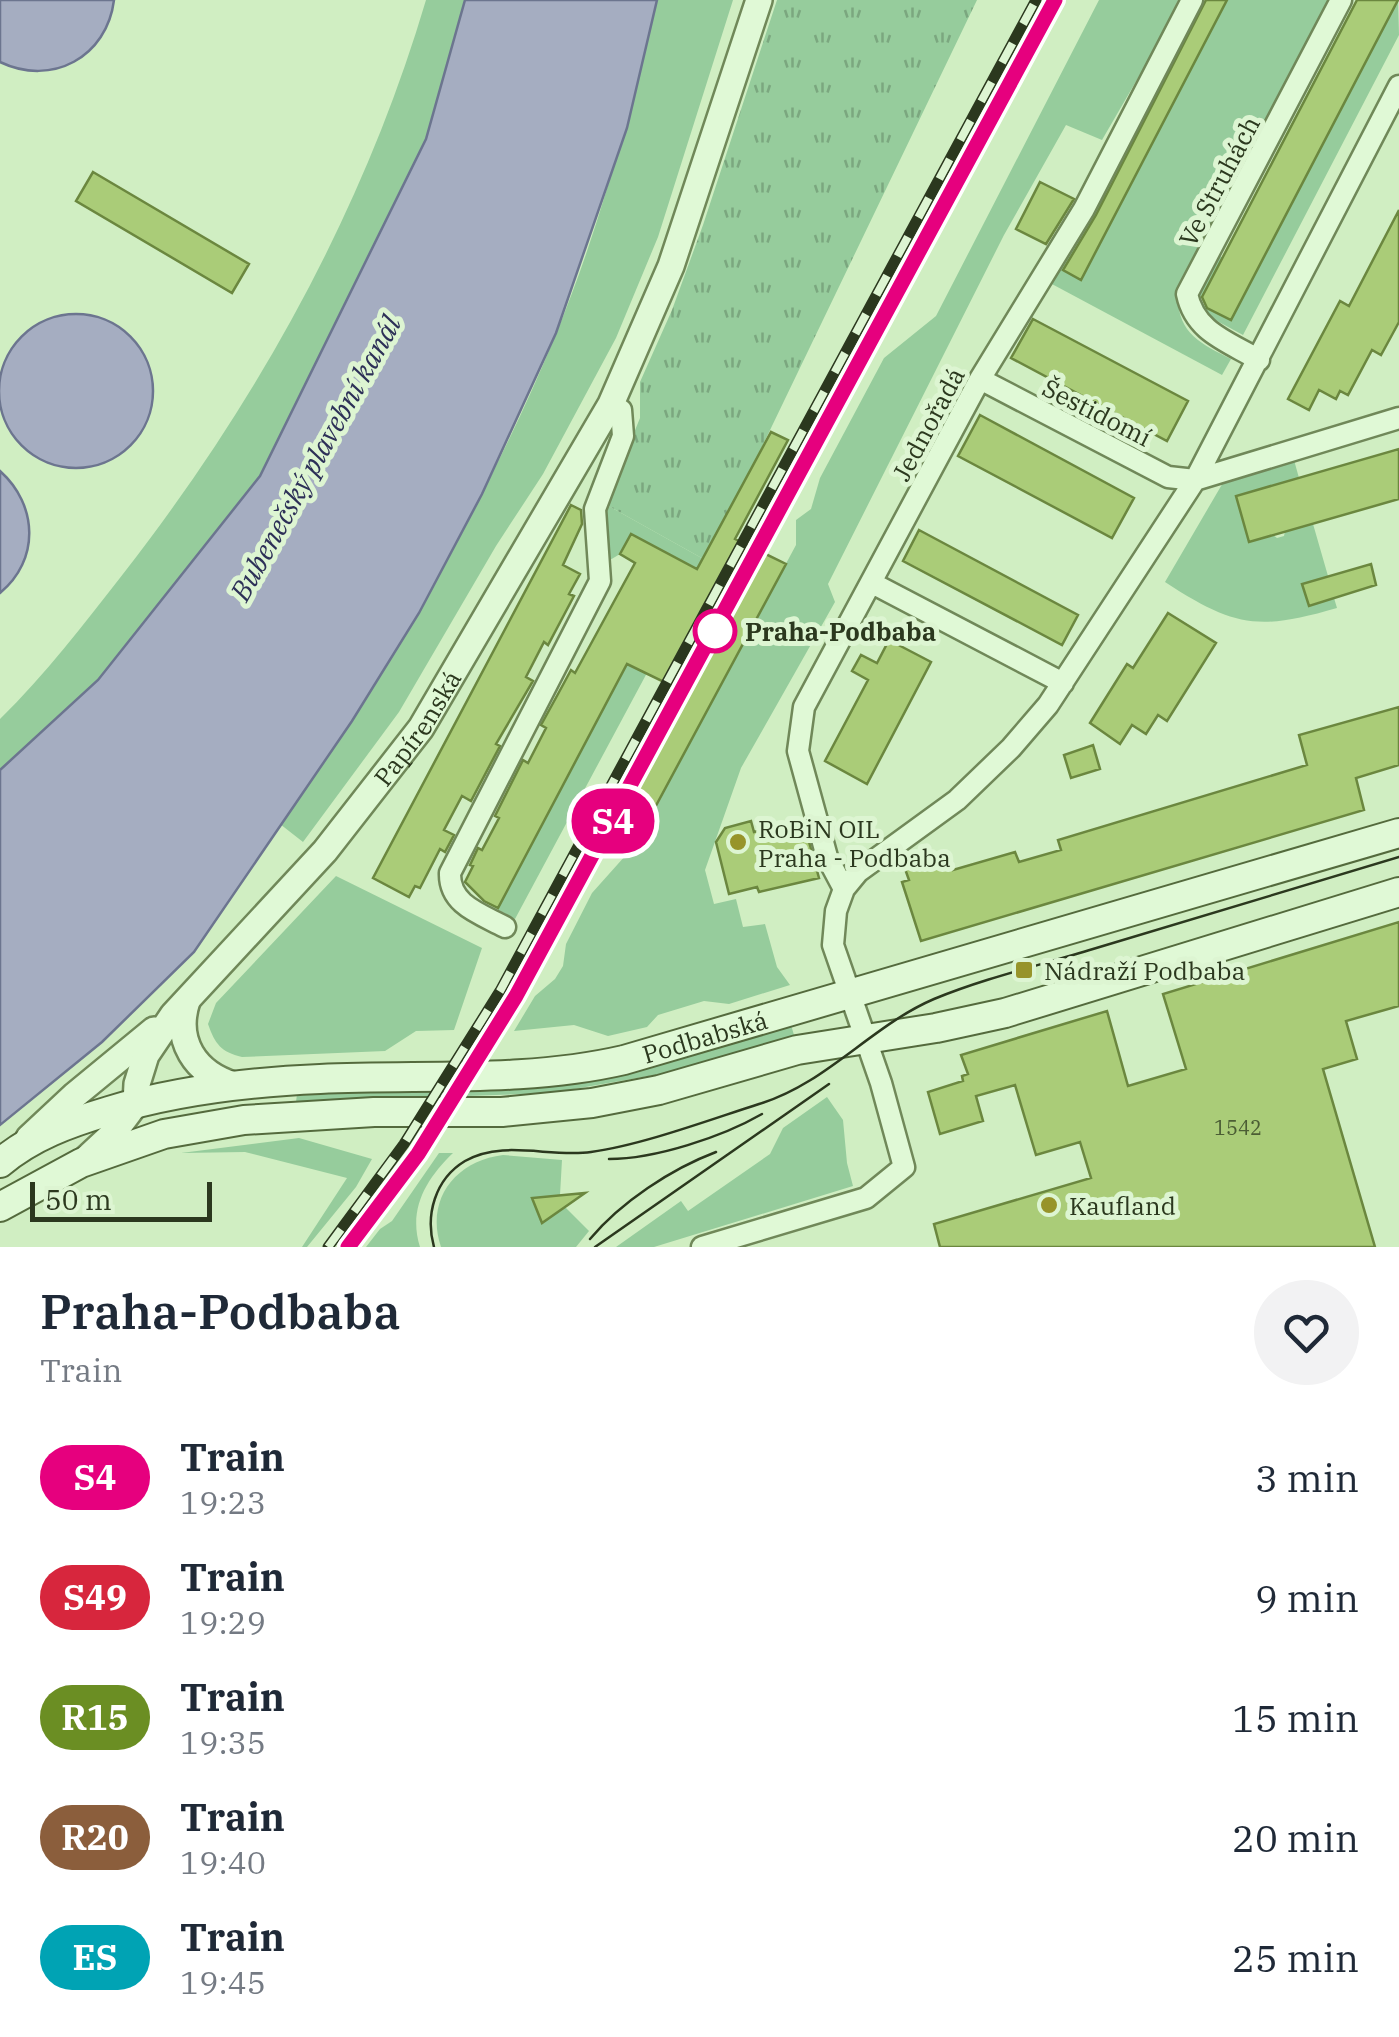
<!DOCTYPE html>
<meta charset="utf-8">
<style>
:root{--surface:#fff;--page:#f2f2f3;--text:#1f2937;--muted:#747a83}
body{margin:0;font-family:"IBM Plex Serif",serif;background:var(--page);color:var(--text);height:100vh;display:flex;flex-direction:column;font-size:38px;white-space:nowrap}
*{box-sizing:border-box;margin:0}
p{font-size:32px;color:var(--muted)}
.icon{flex:none;width:55px;height:55px;fill:none;stroke:currentColor;stroke-width:2;stroke-linecap:round;stroke-linejoin:round}
.map{position:relative;height:1247px;overflow:hidden}
.side{display:flex;flex-direction:column;background:var(--surface);flex:1}
.side>*{flex:none}
.badge{padding:0 20px;border-radius:32px;font-size:35px;line-height:65px}
.scale{position:absolute;left:30px;bottom:25px;width:182px;box-sizing:border-box;padding-left:10px;border:5px solid #2b381e;border-top:0;font-size:28px;line-height:35px;white-space:nowrap;color:#2b381e;-webkit-text-stroke:8px #ddf5d2;paint-order:stroke}
.map>.badge{position:absolute;translate:-50% -50%;box-shadow:0 0 0 5px #fff}
.round{display:grid;place-items:center;flex:none;width:105px;height:105px;border-radius:52px;background:var(--page)}
.overview{display:flex;align-items:center;justify-content:space-between;height:170px;padding:0 40px}
h1{font-size:48px;font-weight:600;line-height:75px}
ul{padding:0;list-style:none}
li{display:flex;align-items:center;gap:30px;height:120px;padding:0 40px}
li div{flex:1}
li b{display:block;font-size:38px}
li em{font-style:normal}
li .badge{min-width:110px;font-weight:700;text-align:center}
.map>svg:first-child{display:block}
.grass{fill:#96cc9c;fill-rule:evenodd}
.park{fill:url(#park-tufts)}
.water{fill:#a5adc1;stroke:#6c758f;stroke-width:2.5}
.building{fill:#aacc78;stroke:#6b873f;stroke-width:2.5}
.lines{fill:none;stroke-linecap:round;stroke-linejoin:round}
.minor-casing{stroke:#708859;stroke-width:25}
.tertiary-casing{stroke:#708859;stroke-width:30}
.secondary-casing{stroke:#546a3d;stroke-width:32}
.minor{stroke:#e0f9d6;stroke-width:20}
.tertiary{stroke:#e0f9d6;stroke-width:25}
.secondary{stroke:#e0f9d6;stroke-width:28}
.tram{stroke:#2b381e;stroke-width:2.5}
.rail-casing{stroke:#2b381e;stroke-width:11}
.rail{stroke:#ddf5d2;stroke-width:8;stroke-dasharray:22;stroke-linecap:butt}
.line-casing{stroke:#fff;stroke-width:22}
.line{stroke:#e6007e;stroke-width:15}
.stop-dot{fill:#fff;stroke:#e6007e;stroke-width:5}
.poi-dot{fill:#97942a;stroke:#ddf5d2;stroke-width:4}
.labels{text-anchor:middle;dominant-baseline:central;stroke-width:10;stroke-linejoin:round;paint-order:stroke}
.number-label{font-size:20px;fill:#4b5d34}
.street-label{font-size:25px;fill:#2b381e;stroke:#ddf5d2}
.stop-label{font-size:25px;font-weight:bold;fill:#2b381e;stroke:#ddf5d2;text-anchor:start}
.poi-label{font-size:25px;fill:#2b381e;stroke:#ddf5d2;text-anchor:start}
.water-label{font-size:28px;font-style:italic;fill:#2d3057;stroke:#ddf5d2}
</style>
<div class="map">
<svg width="1399" height="1247" viewBox="0 0 1399 1247">
<defs>
<pattern id="park-tufts" width="24" height="20" patternUnits="userSpaceOnUse" patternTransform="scale(2.5)"><rect width="24" height="20" fill="#96cc9c"/><path d="M3 7l-1-3M5 7V3M7 7l1-3M15 17l-1-3M17 17v-4M19 17l1-3" fill="none" stroke="#7ba77f"/></pattern>
</defs>
<rect width="100%" height="100%" fill="#d0eec2"/>
<path class="grass" d="M 426,0 L 465,0 L 426,139 L 260,476 L 98,680 L 0,770 L 0,719 C 45,675 84,624 123,574 C 257,402 364,210 426,0 Z
M 657,0 L 733,0 L 658,237 L 616,338 L 543,474 L 496,546 L 399,712 L 303,842 L 280,824 C 388,669 484,509 556,334 C 600,227 630,113 657,0 Z
M 1099,0 L 1178,0 L 1153,52 L 1102,140 L 1066,125 L 1004,235 L 828,584 L 835,602 L 741,768 L 705,870 L 714,904 L 736,899 L 743,927 L 765,924 L 777,967 L 790,985 L 729,1004 L 704,1001 L 658,1015 L 647,1027 L 608,1036 L 574,1025 L 514,1031 L 535,996 L 555,979 L 563,966 L 566,944 L 592,893 L 634,846 L 796,545 L 796,520 L 811,509 L 820,478 L 884,358 L 936,316 Z
M 1200,0 L 1203,0 L 1195,17 L 1213,26 L 1227,0 L 1332,0 L 1178,297 C 1178,334 1202,344 1231,359 L 1222,375 L 1050,283 ZM 1193,21 L 1211,31 L 1171,108 L 1152,99 ZM 1128,145 L 1147,155 L 1121,204 L 1102,194 Z
M 1398,0 L 1399,35 L 1243,335 L 1193,308 L 1218,255 L 1223,258 L 1199,303 L 1231,319 Z
M 1294,460 L 1299,478 L 1236,497 L 1249,541 L 1273,535 L 1277,538 L 1284,536 L 1285,531 L 1311,517 L 1328,576 L 1303,584 L 1308,605 L 1334,598 L 1337,608 C 1258,631 1234,627 1165,582 L 1224,481 Z
M 605,504 L 707,561 L 515,919 L 497,909 L 661,598 L 693,567 L 631,534 L 620,554 L 610,560 L 605,552 Z
M 336,876 L 482,948 L 454,1030 L 416,1031 L 385,1051 L 242,1057 C 221,1052 215,1044 208,1024 L 216,1003 Z
M 791,1025 L 794,1035 L 666,1073 L 551,1093 L 296,1102 L 297,1094 L 531,1087 Z
M 827,1097 L 843,1120 L 847,1163 L 853,1186 L 654,1247 L 616,1247 L 681,1201 L 688,1211 L 770,1154 L 783,1128 Z
M 299,1138 L 372,1159 L 356,1187 L 307,1247 L 302,1247 L 347,1178 L 245,1152 L 181,1153 Z
M 439,1153 L 453,1153 C 426,1179 408,1209 420,1247 L 366,1247 L 380,1229 L 392,1221 Z
M 503,1155 L 562,1160 L 560,1195 L 538,1198 L 534,1203 L 542,1219 L 565,1207 L 589,1231 L 576,1247 L 441,1247 C 425,1200 455,1161 503,1155 Z"/>
<path class="park" d="M 777,0 L 977,0 L 707,561 L 605,504 L 640,418 L 640,382 L 672,310 L 703,225 Z"/>
<path class="water" d="M 0,0 L 114,0 C 107,57 52,87 0,62 Z
M 465,0 L 657,0 L 627,128 L 556,333 L 482,494 L 419,613 L 352,721 L 194,952 L 102,1042 L 0,1125 L 0,770 L 98,680 L 260,476 L 426,139 Z
M-1 391a77 77 0 1 1 154 0a77 77 0 1 1-154 0Z
M 0,471 C 38,505 40,560 0,593 Z"/>
<path class="building" d="M 1206,0 L 1227,0 L 1081,280 L 1063,270 L 1096,215 Z
M 1357,0 L 1398,0 L 1231,320 L 1207,308 L 1202,297 Z
M 93,172 L 249,264 L 232,293 L 76,201 Z
M 1040,182 L 1074,199 L 1046,244 L 1016,229 Z
M 1399,210 L 1399,322 L 1381,355 L 1372,350 L 1348,395 L 1340,391 L 1336,399 L 1319,390 L 1309,410 L 1288,399 L 1340,301 L 1349,306 Z
M 1033,319 L 1188,401 L 1167,441 L 1011,358 Z
M 980,415 L 1134,498 L 1112,538 L 958,456 Z
M 771,432 L 788,440 L 735,539 L 786,564 L 645,826 L 624,814 L 689,694 L 627,664 L 498,908 L 484,901 L 465,882 L 473,866 L 470,865 L 478,848 L 482,850 L 499,818 L 495,816 L 523,760 L 528,763 L 546,728 L 541,725 L 558,694 L 571,670 L 575,673 L 635,563 L 620,554 L 631,534 L 697,569 Z
M 1399,449 L 1399,499 L 1249,542 L 1236,496 Z
M 571,505 L 581,510 L 582,524 L 563,565 L 580,574 L 569,594 L 574,596 L 548,645 L 544,642 L 526,677 L 533,681 L 496,744 L 500,746 L 471,801 L 462,796 L 444,830 L 454,835 L 445,852 L 440,849 L 420,888 L 415,886 L 409,897 L 373,878 Z
M 919,530 L 1078,615 L 1062,645 L 903,561 Z
M 1371,564 L 1376,585 L 1309,606 L 1302,584 Z
M 1168,613 L 1216,643 L 1167,721 L 1158,715 L 1146,734 L 1132,725 L 1120,744 L 1090,723 L 1127,664 L 1133,668 Z
M 889,640 L 931,662 L 867,784 L 825,761 L 868,680 L 852,671 L 861,655 L 877,663 Z
M 1399,707 L 1399,765 L 1356,778 L 1364,810 L 921,941 L 902,882 L 909,880 L 904,866 L 948,854 L 953,870 L 1015,852 L 1019,862 L 1061,850 L 1058,840 L 1307,765 L 1299,735 Z
M 1093,745 L 1100,769 L 1071,778 L 1064,755 Z
M 803,820 L 819,878 L 759,892 L 757,887 L 729,894 L 716,842 L 725,828 L 751,821 L 754,832 Z
M 1399,922 L 1399,1006 L 1346,1021 L 1357,1059 L 1323,1069 L 1375,1247 L 940,1247 L 934,1224 L 1091,1178 L 1080,1142 L 1036,1155 L 1015,1085 L 976,1096 L 983,1121 L 940,1134 L 928,1092 L 963,1081 L 962,1076 L 968,1074 L 961,1055 L 1107,1011 L 1128,1086 L 1186,1069 L 1163,994 Z
M 585,1193 L 542,1223 L 532,1198 Z"/>
<g class="lines">
<g class="minor-casing">
<path id="minor" d="M 1259,360 C 1227,341 1195,332 1187,294 L 1341,0
M 980,379 L 1168,477 L 1195,480 L 1399,418
M 872,583 L 1063,683
M 844,889 L 827,857 L 798,751 L 804,707 L 980,379 L 1084,209 L 1192,0
M 505,927 C 481,914 449,905 450,873 L 600,581 L 595,509 L 623,436 L 621,410 L 611,404
M 702,1247 L 866,1198 L 904,1167 L 881,1083 L 833,945 L 836,911 L 844,889 L 858,872 L 957,800 L 1011,748 L 1048,705 L 1195,480 L 1399,86"/>
</g>
<g class="tertiary-casing">
<g id="tertiary">
<path d="M 187,1001 C 174,1041 195,1073 234,1085"/>
<path d="M 29,1138 L 75,1095 L 154,1030"/>
<path id="s1" d="M 85,1160 L 112,1135 L 136,1103 L 137,1084 L 146,1055 L 173,1015 L 325,851 L 421,728 L 611,404 L 671,266 L 759,0"/>
</g>
</g>
<g class="secondary-casing">
<g id="secondary">
<path id="s2" d="M 0,1163 C 32,1136 69,1123 109,1111 C 177,1090 249,1082 320,1079 C 421,1074 524,1083 624,1060 L 1399,833"/>
<path d="M 0,1207 L 81,1163 L 164,1134 L 244,1120 L 374,1112 L 502,1112 L 592,1103 L 659,1090 L 797,1050 L 936,1028 L 1005,1013 L 1399,892"/>
</g>
</g>
<use href="#minor" class="minor"/>
<use href="#tertiary" class="tertiary"/>
<use href="#secondary" class="secondary"/>
<path class="tram" d="M 609,1159 C 655,1159 722,1137 762,1114
M 590,1239 C 621,1202 671,1169 716,1152
M 434,1247 C 425,1215 435,1179 465,1161 C 503,1139 550,1158 591,1152 C 642,1145 709,1120 759,1104 C 826,1084 871,1026 934,999 C 985,978 1041,965 1093,949 C 1195,918 1297,887 1399,857
M 595,1247 L 829,1084"/>
<g class="rail-casing">
<path id="rail" d="M 328,1247 L 404,1144 L 500,991 L 1036,0
M 348,1247 L 418,1153 L 516,996 L 1055,0"/>
</g>
<use href="#rail" class="rail"/>
</g>
<g class="lines">
<g class="line-casing">
<path id="line" d="M 348,1247 L 418,1154 L 516,996 L 1055,0"/>
</g>
<use href="#line" class="line"/>
</g>
<circle class="stop-dot" cx="715" cy="631" r="20"/>
<g class="poi-dot">
<circle cx="738" cy="842" r="10"/>
<rect x="1014" y="960" width="20" height="20" rx="5"/>
<circle cx="1049" cy="1205" r="10"/>
</g>
<g class="labels">
<g class="number-label">
<text x="1238" y="1127">1542</text>
</g>
<g class="street-label">
<text transform="translate(1219 181) rotate(-62)">Ve Struhách</text>
<text transform="translate(1097 412) rotate(27)">Šestidomí</text>
<text transform="translate(928 424) rotate(-62)">Jednořadá</text>
<text stroke="none"><textPath href="#s1" startOffset="552">Papírenská</textPath></text>
<text stroke="none"><textPath href="#s2" startOffset="725">Podbabská</textPath></text>
</g>
<g class="stop-label">
<text x="745" y="631">Praha-Podbaba</text>
</g>
<g class="poi-label">
<text x="758" y="828">RoBiN OIL<tspan x="758" dy="29">Praha - Podbaba</tspan></text>
<text x="1044" y="970">Nádraží Podbaba</text>
<text x="1069" y="1205">Kaufland</text>
</g>
<g class="water-label">
<text transform="translate(315 458) rotate(-61)">Bubenečský plavební kanál</text>
</g>
</g>
</svg>
<div class="scale">50 m</div>
<b class="badge" style="left:613px;top:821px;background:#e6007e;color:#fff">S4</b>
</div>
<section class="side">
<div class="overview"><div><h1>Praha-Podbaba</h1><p>Train</p></div><a class="round"><svg class="icon" aria-label="heart" viewBox="0 0 24 24"><path d="M12 20l-8-8c-3-5 5-10 8-4 3-6 11-1 8 4z"/></svg></a></div>
<ul>
<li><span class="badge" style="background:#e6007e;color:#fff">S4</span><div><b>Train</b><p>19:23</p></div><em>3 min</em></li>
<li><span class="badge" style="background:#d7263d;color:#fff">S49</span><div><b>Train</b><p>19:29</p></div><em>9 min</em></li>
<li><span class="badge" style="background:#6b8e23;color:#fff">R15</span><div><b>Train</b><p>19:35</p></div><em>15 min</em></li>
<li><span class="badge" style="background:#8b5e3c;color:#fff">R20</span><div><b>Train</b><p>19:40</p></div><em>20 min</em></li>
<li><span class="badge" style="background:#00a3b4;color:#fff">ES</span><div><b>Train</b><p>19:45</p></div><em>25 min</em></li>
</ul>
</section>
